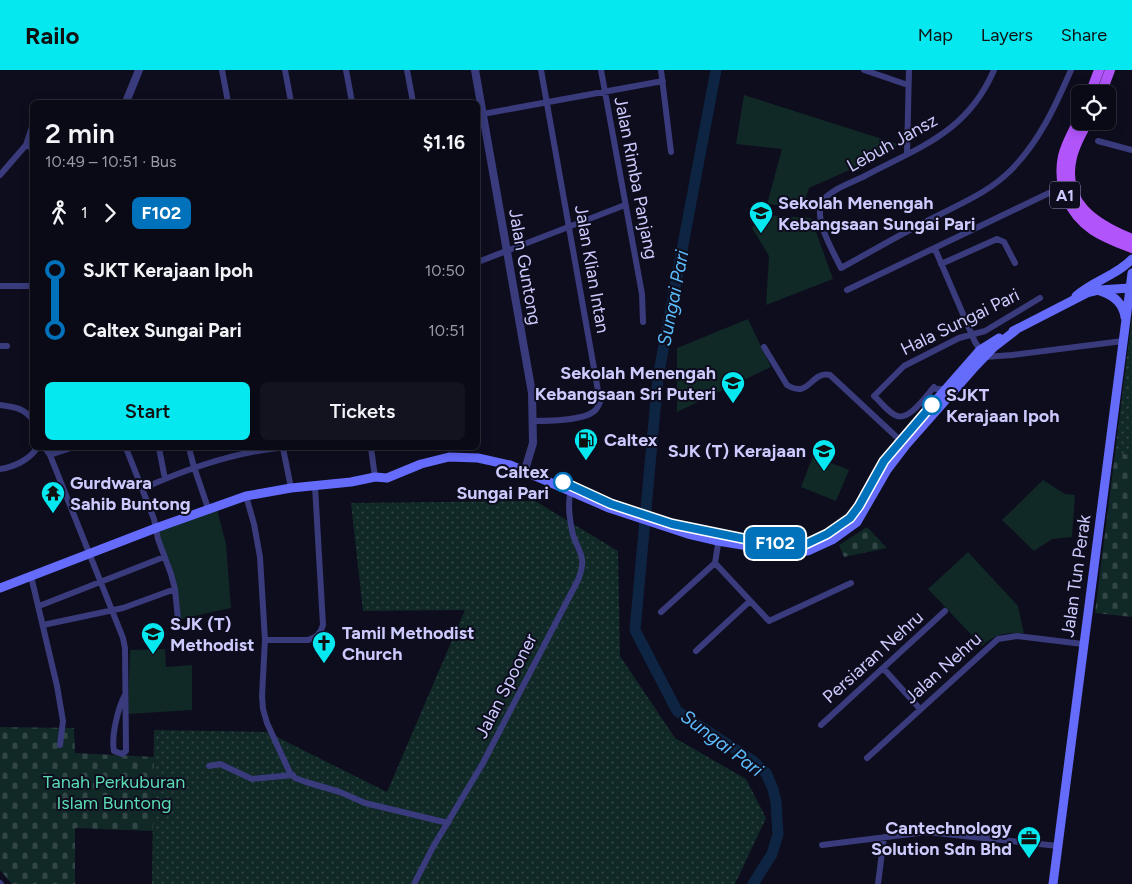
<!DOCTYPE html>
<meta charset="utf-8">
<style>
:root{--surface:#0a0a16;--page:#13131f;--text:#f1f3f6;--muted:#999aa1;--line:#2a2b35;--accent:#06e8ef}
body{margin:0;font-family:Figtree,sans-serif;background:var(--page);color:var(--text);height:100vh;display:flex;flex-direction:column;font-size:19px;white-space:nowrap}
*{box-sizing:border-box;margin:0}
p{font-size:16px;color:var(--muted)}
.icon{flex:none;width:28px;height:28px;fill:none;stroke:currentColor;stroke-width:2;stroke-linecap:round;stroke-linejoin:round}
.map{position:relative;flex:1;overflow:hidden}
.details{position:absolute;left:30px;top:30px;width:450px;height:350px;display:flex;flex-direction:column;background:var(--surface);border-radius:8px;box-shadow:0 2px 12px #0003,0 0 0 1px var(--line)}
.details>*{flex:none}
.badge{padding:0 10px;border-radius:8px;font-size:18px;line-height:32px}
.controls{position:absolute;left:1071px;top:15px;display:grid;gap:10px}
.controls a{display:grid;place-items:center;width:45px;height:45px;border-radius:8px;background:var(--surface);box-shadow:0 2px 12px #0003,0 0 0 1px var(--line);font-size:25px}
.map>.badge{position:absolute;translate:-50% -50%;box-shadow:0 0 0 2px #fff}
.legs{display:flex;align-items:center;gap:8px;height:55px;padding:0 15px;font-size:16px}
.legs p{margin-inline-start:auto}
.overview{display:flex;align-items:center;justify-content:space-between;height:85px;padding:0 15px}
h1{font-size:28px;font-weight:600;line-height:38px}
.button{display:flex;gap:10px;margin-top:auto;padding:10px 15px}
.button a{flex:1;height:58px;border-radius:8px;background:var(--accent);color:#111;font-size:20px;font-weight:600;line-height:58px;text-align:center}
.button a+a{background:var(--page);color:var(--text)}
ul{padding:0 15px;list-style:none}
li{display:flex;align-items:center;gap:18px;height:60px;font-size:19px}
li i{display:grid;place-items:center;width:8px;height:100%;margin:0 6px;background:currentColor}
li i::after{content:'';width:12px;height:12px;margin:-6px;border:4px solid;border-radius:50%;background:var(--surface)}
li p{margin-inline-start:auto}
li:first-child i{background:linear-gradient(#0000 50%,currentColor 0)}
li:last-child i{background:linear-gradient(currentColor 50%,#0000 0)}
header{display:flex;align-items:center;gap:30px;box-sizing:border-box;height:70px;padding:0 25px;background:var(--accent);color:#111}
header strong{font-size:24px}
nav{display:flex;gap:28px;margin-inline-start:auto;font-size:18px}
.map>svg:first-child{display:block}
.grass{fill:url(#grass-dots)}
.cemetery{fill:url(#cemetery-stones)}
.park{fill:#102826}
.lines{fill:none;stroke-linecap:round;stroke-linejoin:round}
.river{stroke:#0d2542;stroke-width:11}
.minor{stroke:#393b7c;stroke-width:6}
.tertiary{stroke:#393b7c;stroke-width:8}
.secondary{stroke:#656bfb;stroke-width:9}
.primary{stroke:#b155fb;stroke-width:10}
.line-1-casing{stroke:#fff;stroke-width:11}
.line-1{stroke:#0072bc;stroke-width:8}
.stop-1-dot{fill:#fff;stroke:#0072bc;stroke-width:2.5}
.labels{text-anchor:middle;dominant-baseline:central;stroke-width:4;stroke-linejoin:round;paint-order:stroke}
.shield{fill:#0e0d1e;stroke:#9492bb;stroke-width:1}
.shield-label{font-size:16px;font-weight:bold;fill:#cdcbfe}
.street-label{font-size:18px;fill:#cdcbfe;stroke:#0e0d1e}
.poi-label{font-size:18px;font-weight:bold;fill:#cdcbfe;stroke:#0e0d1e;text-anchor:start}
.stop-label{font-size:18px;font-weight:bold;fill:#cdcbfe;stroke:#0e0d1e;text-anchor:start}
.park-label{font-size:18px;fill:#5adbb2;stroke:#0e0d1e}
.water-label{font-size:19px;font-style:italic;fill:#5cbcfb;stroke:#0e0d1e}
</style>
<header>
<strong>Railo</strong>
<nav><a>Map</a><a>Layers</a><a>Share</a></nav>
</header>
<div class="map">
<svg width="1132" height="814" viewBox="0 0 1132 814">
<defs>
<pattern id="grass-dots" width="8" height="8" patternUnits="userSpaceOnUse" patternTransform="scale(1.25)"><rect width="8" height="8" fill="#102826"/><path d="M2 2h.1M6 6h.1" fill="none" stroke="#324647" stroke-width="1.8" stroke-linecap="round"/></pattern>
<pattern id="cemetery-stones" width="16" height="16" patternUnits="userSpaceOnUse" patternTransform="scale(1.25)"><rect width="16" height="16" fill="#102826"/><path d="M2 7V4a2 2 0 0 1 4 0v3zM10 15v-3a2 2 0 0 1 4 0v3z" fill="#324647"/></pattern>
</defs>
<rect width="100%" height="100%" fill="#0e0d1e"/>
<path class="grass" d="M 1132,246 L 1132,385 L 1115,383 Z
M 535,431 L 618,481 L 620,586 L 675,668 L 746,709 L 766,748 L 735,814 L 152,814 L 154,660 L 267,662 L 387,722 L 465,540 L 363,541 L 351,433 Z"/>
<path class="cemetery" d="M 1115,383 L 1132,385 L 1132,547 L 1095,543 Z
M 867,457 L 887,478 L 844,487 L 839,475 Z
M 0,657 L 74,658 L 75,683 L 154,687 L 153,761 L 75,758 L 75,814 L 12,814 L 0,800 Z"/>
<path class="park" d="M 744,25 L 898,74 L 888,83 L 809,118 L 802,138 L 767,134 L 782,79 L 736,74 Z
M 764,145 L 811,148 L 833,209 L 766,235 L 769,186 L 752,158 Z
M 748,249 L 771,297 L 677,342 L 677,278 Z
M 813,386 L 849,400 L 836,431 L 801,417 Z
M 1043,410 L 1065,424 L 1075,425 L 1072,467 L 1052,469 L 1034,481 L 1002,450 Z
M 217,439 L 226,474 L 231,538 L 181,549 L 159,461 Z
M 968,482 L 1018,536 L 1024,563 C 1004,563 997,563 982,576 L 928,519 Z
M 165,579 L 166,597 L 192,595 L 192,640 L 128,644 L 130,580 Z"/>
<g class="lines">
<path class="river" d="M 716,0 L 658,307 L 635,560 L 677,641 L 753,691 L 766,703 L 773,719 L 776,732 L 778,764 L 772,784 L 753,814"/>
<path class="minor" d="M 222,0 L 228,32
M 285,0 L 291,32
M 346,0 L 352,32
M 407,0 L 413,32
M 601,0 L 642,224 L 643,252
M 661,0 L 671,82
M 864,0 L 908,15
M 994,0 C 967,63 919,77 863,107 C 850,113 833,119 823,130 C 812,147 833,181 841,198 C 874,180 906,161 939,145 C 964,132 990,121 1010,101 C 1039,72 1055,37 1071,0
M 483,44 L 663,11
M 1098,71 L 1132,80
M 26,75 L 32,57
M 907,83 L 909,0
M 0,105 L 26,75 L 32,78
M 935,179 L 975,272 L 985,287 L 1012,285 L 1123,271
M 478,192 L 625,135
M 941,194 L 997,169 L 1004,172 L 1015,193
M 0,216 L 31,216
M 847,220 L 1049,123 L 1057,123 L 1065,130
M 0,276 L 7,276
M 764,277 L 787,315 C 810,329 810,301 830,305 L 903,373
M 945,319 L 936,319 L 934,317 C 926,326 908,353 895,345 C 887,341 881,332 874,326 L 904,296 L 959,268 L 985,261 L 1040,228
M 0,335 C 14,337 24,338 32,349
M 533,351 C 548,351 581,351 593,342 C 597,340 598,336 600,332 L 541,0
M 45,378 L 50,385 L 123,568 L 125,578 L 126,681 L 122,684 L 114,681 C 111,667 118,637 125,625
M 126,378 L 154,449 L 158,469 L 171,504 L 175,519 L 178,550
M 159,378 L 165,409
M 189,378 L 194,397 L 208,438
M 283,378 L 291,418
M 371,378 L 375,407
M 50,385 L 71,378
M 0,399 C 14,397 29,390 37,378
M 142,419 C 186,399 231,383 279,378
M 246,426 L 254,454 L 260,487 L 265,570 L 262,626 L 263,639 L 267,653 L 290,703 L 295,708 L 306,712 L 340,722 L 365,733 L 448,753
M 719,468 L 715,493 L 769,551 L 851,513
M 31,506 L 57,616 L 63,651 L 60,675
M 39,536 L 164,487
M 661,542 L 715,493
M 43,555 L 123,538 L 175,519
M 265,570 L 308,570 C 316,568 321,563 323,555 L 315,416
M 696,581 L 750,531
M 883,598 L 920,639
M 821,655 L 945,541
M 867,688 L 998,569 L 1017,566 L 1083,574
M 209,696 L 220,694 L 252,709 L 293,705
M 822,775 L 927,762 L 1058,776
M 0,813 L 1,814
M 414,814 L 433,777 L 483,693 L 578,510 C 587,488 580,484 573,465 C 570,453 567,433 571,421
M 878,814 L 884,767"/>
<path class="tertiary" d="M 475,0 L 532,323 L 533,373 L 525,400
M 126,32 L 139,0"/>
<path class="secondary" d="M 1100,221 C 1113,225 1123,233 1125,247
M 1076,226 C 1094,210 1116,206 1132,189
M 1013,261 L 1087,223 L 1099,220 L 1130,218
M 704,461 L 750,470 L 798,475 L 813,471 L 839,457 L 855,442 L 881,396 L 901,370 L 980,280 L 999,268
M 0,518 L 156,458 L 246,426 L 291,418 L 351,412 L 375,407 L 387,408 L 421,394 L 449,387 L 478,388 L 510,395 L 609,438 L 688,464 L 718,471 L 778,481 L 808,481 L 832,470 L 857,452 L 887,400 L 906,375 L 973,299 L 994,277 L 1016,260
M 1053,814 L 1132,203"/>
<path class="primary" d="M 1090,24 L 1099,0
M 1101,24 L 1110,0
M 1080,47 C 1074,60 1066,73 1063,86 C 1057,115 1069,144 1093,160 C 1105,168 1119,173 1132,178
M 1088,51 C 1082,63 1075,74 1072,87 C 1061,133 1095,154 1132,169"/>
</g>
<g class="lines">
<g class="line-1-casing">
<path id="line-1" d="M 563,412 L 611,434 L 672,454 L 750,470 L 790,475 L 806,474 L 827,464 L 850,448 L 859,436 L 884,391 L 932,335"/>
</g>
<use href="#line-1" class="line-1"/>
</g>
<defs>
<g id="school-pin" transform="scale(1.25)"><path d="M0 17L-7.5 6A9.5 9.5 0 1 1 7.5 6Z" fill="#06e8ef" stroke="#0e0d1e"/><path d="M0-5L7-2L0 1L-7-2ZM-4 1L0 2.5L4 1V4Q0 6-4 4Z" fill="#111"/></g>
<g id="fuel-pin" transform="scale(1.25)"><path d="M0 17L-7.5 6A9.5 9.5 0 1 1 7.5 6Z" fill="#06e8ef" stroke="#0e0d1e"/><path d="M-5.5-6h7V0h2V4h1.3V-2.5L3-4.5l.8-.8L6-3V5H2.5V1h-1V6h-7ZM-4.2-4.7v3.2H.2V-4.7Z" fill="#111"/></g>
<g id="temple-pin" transform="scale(1.25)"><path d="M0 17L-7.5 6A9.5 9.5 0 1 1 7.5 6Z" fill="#06e8ef" stroke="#0e0d1e"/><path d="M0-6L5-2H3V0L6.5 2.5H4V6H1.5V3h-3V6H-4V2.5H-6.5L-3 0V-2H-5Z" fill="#111"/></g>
<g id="church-pin" transform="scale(1.25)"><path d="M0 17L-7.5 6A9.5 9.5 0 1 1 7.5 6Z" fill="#06e8ef" stroke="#0e0d1e"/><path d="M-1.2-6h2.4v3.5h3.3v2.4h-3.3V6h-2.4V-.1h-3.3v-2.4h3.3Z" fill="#111"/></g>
<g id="office-pin" transform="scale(1.25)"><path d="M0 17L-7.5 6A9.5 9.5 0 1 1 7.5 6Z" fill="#06e8ef" stroke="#0e0d1e"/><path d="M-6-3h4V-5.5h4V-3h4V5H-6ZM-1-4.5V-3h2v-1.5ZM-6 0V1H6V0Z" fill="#111"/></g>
</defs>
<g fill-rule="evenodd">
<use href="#school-pin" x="761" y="143"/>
<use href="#school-pin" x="733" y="313"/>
<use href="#fuel-pin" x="586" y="370"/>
<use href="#school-pin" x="824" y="381"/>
<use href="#temple-pin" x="53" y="423"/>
<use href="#school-pin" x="153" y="564"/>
<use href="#church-pin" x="324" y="573"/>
<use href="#office-pin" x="1029" y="768"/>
</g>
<g class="stop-1-dot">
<circle cx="932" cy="335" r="9"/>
<circle cx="563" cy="412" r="9"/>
</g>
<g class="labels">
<rect class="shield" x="1050" y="111.5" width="30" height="27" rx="4"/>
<g class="shield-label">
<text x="1065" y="125">A1</text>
</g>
<g class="street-label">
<text transform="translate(892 73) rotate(-29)">Lebuh Jansz</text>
<text transform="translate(636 108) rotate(79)">Jalan Rimba Panjang</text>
<text transform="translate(525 197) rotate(80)">Jalan Guntong</text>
<text transform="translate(592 199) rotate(80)">Jalan Klian Intan</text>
<text transform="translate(960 252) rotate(-26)">Hala Sungai Pari</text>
<text transform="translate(1076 506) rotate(-82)">Jalan Tun Perak</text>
<text transform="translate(873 587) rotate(-42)">Persiaran Nehru</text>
<text transform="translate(943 598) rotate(-42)">Jalan Nehru</text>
<text transform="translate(506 616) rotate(-63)">Jalan Spooner</text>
</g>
<g class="poi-label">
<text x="778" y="133">Sekolah Menengah<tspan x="778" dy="21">Kebangsaan Sungai Pari</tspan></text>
<text x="716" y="303" text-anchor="end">Sekolah Menengah<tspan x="716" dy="21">Kebangsaan Sri Puteri</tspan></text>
<text x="604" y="370">Caltex</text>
<text x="806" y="381" text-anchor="end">SJK (T) Kerajaan</text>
<text x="70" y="413">Gurdwara<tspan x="70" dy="21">Sahib Buntong</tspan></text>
<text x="170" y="554">SJK (T)<tspan x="170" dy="21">Methodist</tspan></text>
<text x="342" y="563">Tamil Methodist<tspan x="342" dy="21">Church</tspan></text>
<text x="1012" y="758" text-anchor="end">Cantechnology<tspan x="1012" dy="21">Solution Sdn Bhd</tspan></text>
</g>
<g class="stop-label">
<text x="946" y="325">SJKT<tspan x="946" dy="21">Kerajaan Ipoh</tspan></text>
<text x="549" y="402" text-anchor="end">Caltex<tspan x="549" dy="21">Sungai Pari</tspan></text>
</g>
<g class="park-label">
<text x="114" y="712">Tanah Perkuburan<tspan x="114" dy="21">Islam Buntong</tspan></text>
</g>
<g class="water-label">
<text transform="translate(673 228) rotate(-79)">Sungai Pari</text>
<text transform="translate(722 673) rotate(37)">Sungai Pari</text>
</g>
</g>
</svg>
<div class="controls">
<a><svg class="icon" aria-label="locate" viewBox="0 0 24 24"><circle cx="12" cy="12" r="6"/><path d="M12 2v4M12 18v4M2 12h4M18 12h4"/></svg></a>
</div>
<b class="badge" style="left:775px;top:473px;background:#0072bc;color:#fff">F102</b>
<section class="details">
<div class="overview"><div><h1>2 min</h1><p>10:49 – 10:51 · Bus</p></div><b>$1.16</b></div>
<div class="legs"><svg class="icon" aria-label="walk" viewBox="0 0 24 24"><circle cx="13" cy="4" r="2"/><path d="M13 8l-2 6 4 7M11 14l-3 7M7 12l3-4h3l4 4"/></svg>1<svg class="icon" aria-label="forward" viewBox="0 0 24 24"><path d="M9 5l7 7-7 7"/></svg><b class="badge" style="background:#0072bc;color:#fff">F102</b></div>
<ul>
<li><i style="color:#0072bc"></i><b>SJKT Kerajaan Ipoh</b><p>10:50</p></li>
<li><i style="color:#0072bc"></i><b>Caltex Sungai Pari</b><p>10:51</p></li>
</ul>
<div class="button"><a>Start</a><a>Tickets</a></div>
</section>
</div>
